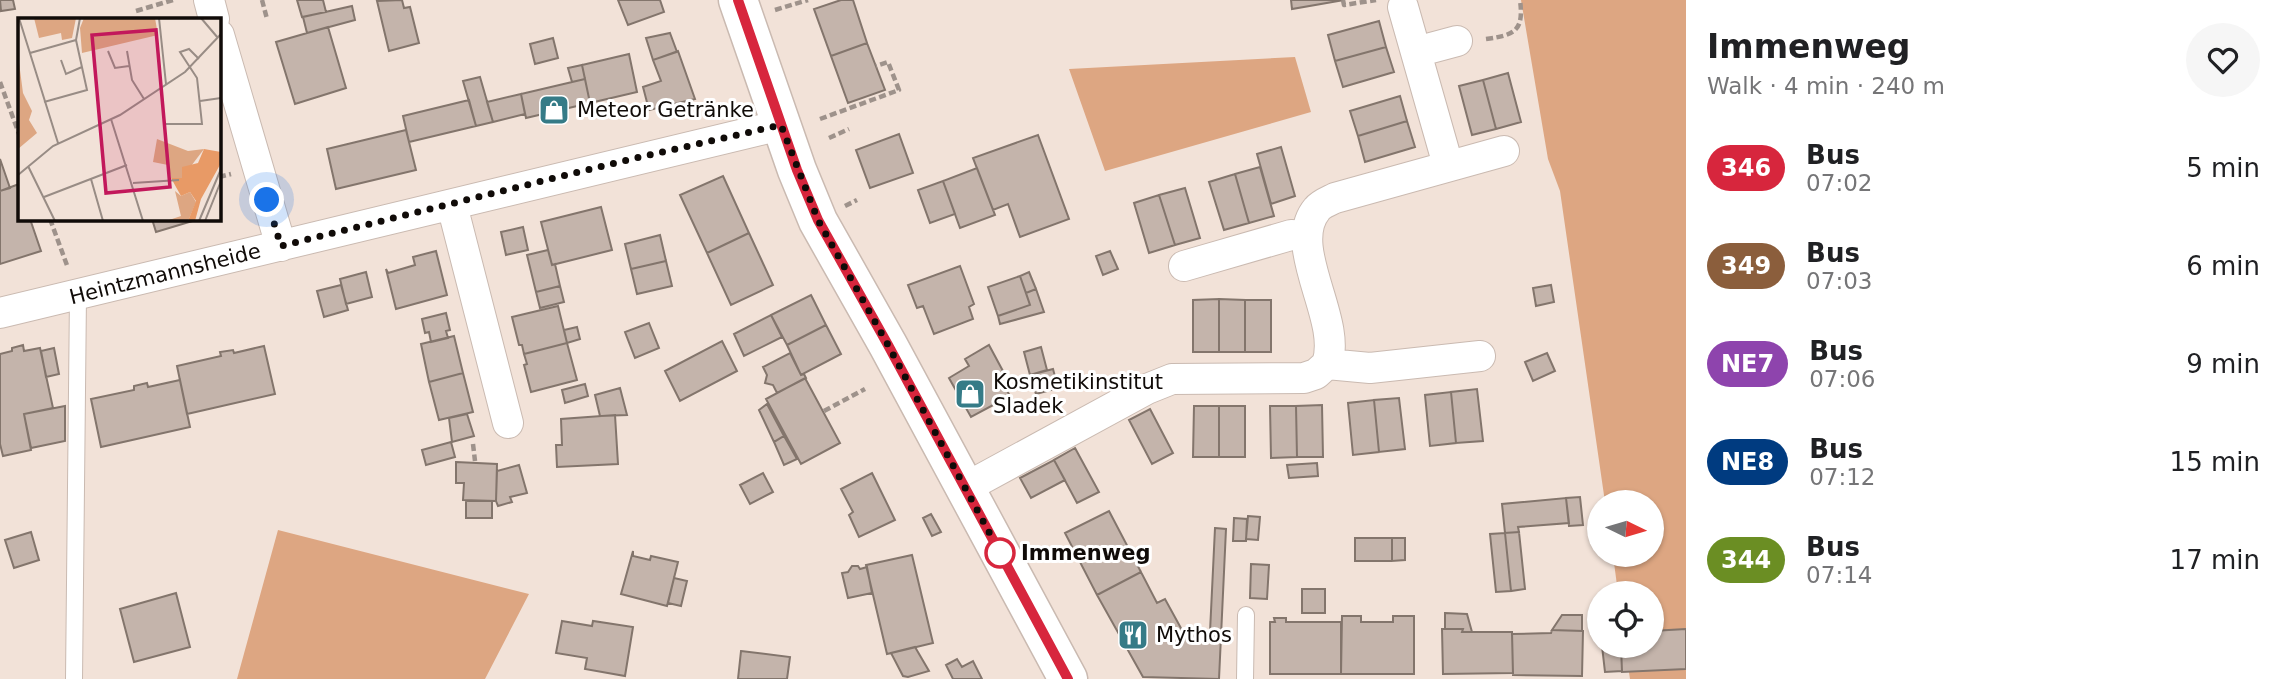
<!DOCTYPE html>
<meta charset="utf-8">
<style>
:root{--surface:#fff;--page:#f6f6f6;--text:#202124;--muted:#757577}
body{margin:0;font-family:"DejaVu Sans",sans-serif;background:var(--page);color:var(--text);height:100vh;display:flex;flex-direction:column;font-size:26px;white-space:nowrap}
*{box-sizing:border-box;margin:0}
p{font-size:23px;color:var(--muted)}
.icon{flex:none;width:38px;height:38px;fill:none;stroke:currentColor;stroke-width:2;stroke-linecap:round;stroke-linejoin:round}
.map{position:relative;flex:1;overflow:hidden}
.drawer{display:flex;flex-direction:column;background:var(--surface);width:595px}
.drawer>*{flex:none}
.badge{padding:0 14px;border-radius:23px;font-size:24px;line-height:46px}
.needle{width:46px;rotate:95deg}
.controls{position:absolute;left:1587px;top:490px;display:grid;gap:14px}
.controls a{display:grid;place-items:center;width:77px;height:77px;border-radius:50%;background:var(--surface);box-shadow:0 2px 5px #0004;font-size:35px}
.you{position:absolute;width:35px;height:35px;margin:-18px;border:5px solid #fff;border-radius:50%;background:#1a73e8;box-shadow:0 0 0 10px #1a73e833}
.map>.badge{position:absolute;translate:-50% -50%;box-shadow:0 0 0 4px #fff}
.round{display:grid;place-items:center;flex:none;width:74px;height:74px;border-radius:37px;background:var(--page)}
.headline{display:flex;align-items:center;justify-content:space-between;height:119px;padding:0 21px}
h1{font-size:33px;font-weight:800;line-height:52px}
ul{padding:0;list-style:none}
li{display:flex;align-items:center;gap:21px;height:98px;padding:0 21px}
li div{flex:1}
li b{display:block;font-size:26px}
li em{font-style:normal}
li .badge{min-width:77px;font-weight:700;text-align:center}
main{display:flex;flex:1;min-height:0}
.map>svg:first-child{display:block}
.green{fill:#dda682}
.building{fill:#c4b4ab;stroke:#83756c;stroke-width:2}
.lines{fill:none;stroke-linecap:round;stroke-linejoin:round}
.lane-casing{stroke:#cabab1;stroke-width:18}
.street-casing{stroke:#cabab1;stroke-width:32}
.secondary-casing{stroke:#cabab1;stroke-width:41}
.path{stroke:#9e928b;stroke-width:4.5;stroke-dasharray:7 3.5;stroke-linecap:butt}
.lane{stroke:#fff;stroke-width:16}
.street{stroke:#fff;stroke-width:30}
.secondary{stroke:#fff;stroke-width:38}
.line-casing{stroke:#fff;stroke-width:16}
.line{stroke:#d7263d;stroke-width:10}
.walk{stroke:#100b08;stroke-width:7;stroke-dasharray:0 12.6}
.stop-dot{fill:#fff;stroke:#d7263d;stroke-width:3.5}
.labels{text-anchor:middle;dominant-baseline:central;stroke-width:6;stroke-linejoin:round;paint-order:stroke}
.poi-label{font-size:21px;fill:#100b08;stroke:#fff;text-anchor:start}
.street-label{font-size:21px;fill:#100b08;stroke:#fff}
.stop-label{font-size:21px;font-weight:bold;fill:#100b08;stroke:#fff;text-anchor:start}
.inset-road{fill:none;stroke:#988c85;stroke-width:2}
.view{fill:#c2185b;fill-opacity:0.15;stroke:#c2185b;stroke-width:3.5}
.inset-edge{fill:none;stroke:#100b08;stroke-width:3.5}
</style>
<main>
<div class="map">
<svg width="1686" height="679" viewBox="0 0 1686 679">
<rect width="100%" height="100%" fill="#f2e2d8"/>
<path class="green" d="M 1521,0 L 1686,0 L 1686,679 L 1630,679 L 1625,646 L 1652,646 L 1652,593 L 1618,593 L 1613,555 L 1652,555 L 1652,502 L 1605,502 L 1560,191 L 1548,159 Z
M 1295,57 L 1311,112 L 1105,171 L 1069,69 Z
M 278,530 L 529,594 L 485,679 L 237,679 Z"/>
<path class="building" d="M 0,0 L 13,0 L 15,9 L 1,11 Z
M 297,0 L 323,0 L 326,12 L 302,17 Z
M 402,0 L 404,8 L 410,7 L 419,43 L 389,51 L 377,1 Z
M 618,0 L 660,0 L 664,12 L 628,25 Z
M 841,0 L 853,0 L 867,43 L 831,56 L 814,9 Z
M 1291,0 L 1344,0 L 1292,9 Z
M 352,6 L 355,20 L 307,33 L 303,17 Z
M 1379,21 L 1386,47 L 1335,61 L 1328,35 Z
M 328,27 L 346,88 L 295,104 L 276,42 Z
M 670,33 L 677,52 L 653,60 L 646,38 Z
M 553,38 L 558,58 L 535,64 L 530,44 Z
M 867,43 L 885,90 L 848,103 L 831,56 Z
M 1386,47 L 1394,72 L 1343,87 L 1335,61 Z
M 678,51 L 695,99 L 649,110 L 643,87 L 661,81 L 653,60 Z
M 629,54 L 637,92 L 590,103 L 582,65 Z
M 582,65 L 585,79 L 572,82 L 568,68 Z
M 1508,73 L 1521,122 L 1496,129 L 1483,80 Z
M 480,77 L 493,122 L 476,126 L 463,81 Z
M 585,79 L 590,103 L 526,118 L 521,94 Z
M 1483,80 L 1496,129 L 1472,135 L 1459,86 Z
M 521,94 L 525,114 L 493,122 L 487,102 Z
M 1400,96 L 1407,121 L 1358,136 L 1350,111 Z
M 469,100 L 476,126 L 409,142 L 403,116 Z
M 1407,121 L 1415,147 L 1365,162 L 1358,136 Z
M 406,130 L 416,170 L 336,189 L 327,149 Z
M 899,134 L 913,173 L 870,188 L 856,150 Z
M 1038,135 L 1069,219 L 1020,237 L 1008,204 L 993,210 L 973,158 Z
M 1281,147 L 1295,196 L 1271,204 L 1257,154 Z
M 0,159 L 10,188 L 0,191 Z
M 1260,167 L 1274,216 L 1249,223 L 1235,174 Z
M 977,168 L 995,215 L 960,228 L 943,181 Z
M 1235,174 L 1249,223 L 1224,230 L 1209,182 Z
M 723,176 L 749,233 L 707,253 L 680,195 Z
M 943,181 L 955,214 L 930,223 L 918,190 Z
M 19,184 L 19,219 L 30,219 L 41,251 L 0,264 L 0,191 Z
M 1185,188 L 1200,238 L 1175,245 L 1159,195 Z
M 1159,195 L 1175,245 L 1149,253 L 1134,203 Z
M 601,207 L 612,250 L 552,265 L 541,222 Z
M 152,219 L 199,219 L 156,232 Z
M 523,227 L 528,250 L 506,255 L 501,232 Z
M 749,233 L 773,285 L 731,305 L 707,253 Z
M 660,235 L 666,261 L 631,269 L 625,244 Z
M 548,250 L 552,265 L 555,264 L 560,286 L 536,292 L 527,255 Z
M 436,251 L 447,295 L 396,309 L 386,269 L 388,273 L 415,265 L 413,257 Z
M 1110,251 L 1118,269 L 1103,275 L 1096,256 Z
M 666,261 L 672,286 L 637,294 L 631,269 Z
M 960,266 L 974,304 L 969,307 L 973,319 L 934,334 L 923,306 L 917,308 L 908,285 Z
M 366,272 L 372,297 L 346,304 L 340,279 Z
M 1029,272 L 1036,289 L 1026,293 L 1020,276 Z
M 1020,276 L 1030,305 L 998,316 L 988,287 Z
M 341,285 L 348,310 L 324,317 L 317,291 Z
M 1551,285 L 1554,302 L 1536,306 L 1533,288 Z
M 560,286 L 564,302 L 540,308 L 536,292 Z
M 1036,289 L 1044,312 L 1000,324 L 998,316 L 1030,305 L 1026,293 Z
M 811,295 L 826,325 L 787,345 L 771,315 Z
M 1219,299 L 1245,300 L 1245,352 L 1219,352 Z
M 1219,299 L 1219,352 L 1193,352 L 1193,300 Z
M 1245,300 L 1271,300 L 1271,352 L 1245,352 Z
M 558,306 L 567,343 L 524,354 L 522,345 L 519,345 L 512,317 Z
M 446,313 L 450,330 L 446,331 L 448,338 L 431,342 L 429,332 L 425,333 L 422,319 Z
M 771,315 L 782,337 L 744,356 L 734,334 Z
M 649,323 L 659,348 L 635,358 L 625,332 Z
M 826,325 L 841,354 L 801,375 L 787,345 Z
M 577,327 L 580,339 L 567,343 L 564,330 Z
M 454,336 L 463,373 L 429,382 L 421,344 Z
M 722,341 L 737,371 L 680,401 L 665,371 Z
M 567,343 L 577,380 L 531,392 L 524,365 L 527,364 L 524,354 Z
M 23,345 L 24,351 L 40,348 L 53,408 L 24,414 L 31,450 L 3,456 L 0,444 L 0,354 L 12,351 L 12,348 Z
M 989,345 L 1004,373 L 999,376 L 1010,396 L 971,417 L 949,378 L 969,366 L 965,359 Z
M 264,346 L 275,394 L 187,414 L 177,366 L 221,356 L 220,352 L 233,350 L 234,353 Z
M 1041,347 L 1047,370 L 1030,375 L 1024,352 Z
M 54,348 L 59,374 L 46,377 L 41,351 Z
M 790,353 L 801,375 L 804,374 L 806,378 L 777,393 L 773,385 L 765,383 L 767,375 L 763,367 Z
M 1547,353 L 1555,371 L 1533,381 L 1525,362 Z
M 1053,369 L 1058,388 L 1036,394 L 1030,375 Z
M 463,373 L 473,412 L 439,420 L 429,382 Z
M 805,378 L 840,443 L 801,464 L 766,399 Z
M 180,380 L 190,427 L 101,447 L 91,399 L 134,390 L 134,386 L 147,383 L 148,387 Z
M 585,384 L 588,396 L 565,403 L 562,390 Z
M 620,388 L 627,415 L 600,416 L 595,395 Z
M 1477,389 L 1483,441 L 1456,443 L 1451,392 Z
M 1451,392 L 1456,443 L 1430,446 L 1425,395 Z
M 1399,398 L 1405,449 L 1379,452 L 1374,400 Z
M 1374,400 L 1379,452 L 1353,455 L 1348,403 Z
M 767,404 L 784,436 L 774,442 L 759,410 Z
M 1322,405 L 1323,457 L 1297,457 L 1296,406 Z
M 65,406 L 65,441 L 31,448 L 24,414 Z
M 1194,406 L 1219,406 L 1219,457 L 1193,457 Z
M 1219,406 L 1245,406 L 1245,457 L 1219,457 Z
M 1270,406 L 1296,406 L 1297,457 L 1271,458 Z
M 1150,409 L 1173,453 L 1152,464 L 1129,420 Z
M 467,414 L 474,436 L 452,442 L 449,418 Z
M 615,415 L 618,464 L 557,467 L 556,445 L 562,445 L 561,419 Z
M 784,436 L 797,459 L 784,465 L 774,442 Z
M 451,442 L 455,457 L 426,465 L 422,450 Z
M 1075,448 L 1099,492 L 1077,503 L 1054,460 Z
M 1054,460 L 1065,480 L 1031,498 L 1020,478 Z
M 456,462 L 497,464 L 496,501 L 463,500 L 464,483 L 456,483 Z
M 1317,463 L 1318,476 L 1289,478 L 1287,465 Z
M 519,465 L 527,493 L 510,497 L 512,502 L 498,506 L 496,501 L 497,471 Z
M 763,473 L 773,492 L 750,504 L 740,485 Z
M 872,473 L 895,520 L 859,537 L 849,515 L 853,512 L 841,489 Z
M 1580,497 L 1583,525 L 1569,526 L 1566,498 Z
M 1566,498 L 1569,523 L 1518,527 L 1519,532 L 1505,533 L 1502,504 Z
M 466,501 L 492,501 L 492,518 L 466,518 Z
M 1109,511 L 1141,572 L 1097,595 L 1065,533 Z
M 931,514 L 941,532 L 932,536 L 923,518 Z
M 1248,516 L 1260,517 L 1258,540 L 1246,539 Z
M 1234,518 L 1247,519 L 1246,541 L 1233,541 Z
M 1215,528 L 1226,529 L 1219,679 L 1143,677 L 1097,595 L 1141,572 L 1157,603 L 1165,599 L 1182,630 L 1210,632 Z
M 31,532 L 39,560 L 14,568 L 5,540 Z
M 1519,532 L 1525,589 L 1511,591 L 1505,533 Z
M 1505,533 L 1511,591 L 1496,592 L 1490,534 Z
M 1355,538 L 1392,538 L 1392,561 L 1355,561 Z
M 1392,538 L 1405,538 L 1405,560 L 1392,561 Z
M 633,551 L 633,556 L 650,560 L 651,556 L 678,562 L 667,606 L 621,594 Z
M 912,555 L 933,643 L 887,654 L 866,565 Z
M 1251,564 L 1269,565 L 1267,599 L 1250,598 Z
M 852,566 L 858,566 L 860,569 L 867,567 L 872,593 L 848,598 L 842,573 L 848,572 Z
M 674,578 L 687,581 L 681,606 L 668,603 Z
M 1302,589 L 1325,589 L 1325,613 L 1302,613 Z
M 176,593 L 190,647 L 134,662 L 120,609 Z
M 1445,613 L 1467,614 L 1472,632 L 1462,632 L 1463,629 L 1445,629 Z
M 1562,615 L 1582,615 L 1582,631 L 1552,630 Z
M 1342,616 L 1361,616 L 1361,622 L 1393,622 L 1393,616 L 1414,616 L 1414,674 L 1341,674 Z
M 1274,618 L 1286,618 L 1286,622 L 1341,622 L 1341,674 L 1270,674 L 1270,622 L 1275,622 Z
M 562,621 L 592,626 L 593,621 L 633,627 L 625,676 L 585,669 L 587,658 L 556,653 Z
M 1442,629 L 1463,629 L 1462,632 L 1512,632 L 1513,673 L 1443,674 Z
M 1686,629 L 1686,669 L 1622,672 L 1621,646 L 1652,646 L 1652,631 Z
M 1552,630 L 1583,631 L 1582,676 L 1513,675 L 1512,634 L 1551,633 Z
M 1602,646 L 1621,646 L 1622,671 L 1605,672 Z
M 915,647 L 929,671 L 908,677 L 903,676 L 891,653 Z
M 741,651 L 790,657 L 787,679 L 738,679 Z
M 957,659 L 962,667 L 973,661 L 982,679 L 953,679 L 946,665 Z"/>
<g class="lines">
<g class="lane-casing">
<path id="lane" d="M 74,679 L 78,295
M 1245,679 L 1246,615"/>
</g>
<g class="street-casing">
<path id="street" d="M 209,0 L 214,19
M 1403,7 L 1448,165
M 219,35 L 281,246
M 1416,52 L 1457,41
M 452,205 L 508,423
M 1184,266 L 1291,235 L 1307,236
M 0,313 L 781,125
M 1327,364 C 1343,319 1285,247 1317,209 C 1321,204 1329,201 1335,198 L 1504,151
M 965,488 L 1147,389 L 1172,379 L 1304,378 L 1316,374 L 1327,364 L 1370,368 L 1480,356"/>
</g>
<g class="secondary-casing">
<path id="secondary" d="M 738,0 L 797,170 L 818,221 L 888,345 L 1068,679"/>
</g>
<path class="path" d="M 262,0 L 267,19
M 1343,0 L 1344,5 L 1376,0
M 775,10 L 808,0
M 136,11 L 173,0
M 1486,39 C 1515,35 1524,31 1520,0
M 0,82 L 19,134
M 820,119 L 899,90 L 888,62 L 876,66
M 829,138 L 849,129
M 219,177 L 231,174
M 845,206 L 857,200
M 50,219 L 68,268
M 824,411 L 865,389
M 473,444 L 475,461"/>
<use href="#lane" class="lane"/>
<use href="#street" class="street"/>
<use href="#secondary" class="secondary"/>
</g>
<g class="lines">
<g class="line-casing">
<path id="line" d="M 738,0 L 797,170 L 818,220 L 888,345 L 1068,679"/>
</g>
<use href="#line" class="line"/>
<path class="walk" d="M 267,200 L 281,246 L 623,161 L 781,125 L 818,220 L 888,345 L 1003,558 L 1000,553"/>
</g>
<defs>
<g id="shop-square" transform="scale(1.575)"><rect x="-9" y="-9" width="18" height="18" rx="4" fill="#357b87" stroke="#fff"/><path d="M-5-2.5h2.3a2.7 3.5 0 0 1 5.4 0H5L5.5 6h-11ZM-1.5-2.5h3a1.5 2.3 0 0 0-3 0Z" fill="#fff"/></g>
<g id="restaurant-square" transform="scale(1.575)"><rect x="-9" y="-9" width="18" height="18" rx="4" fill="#357b87" stroke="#fff"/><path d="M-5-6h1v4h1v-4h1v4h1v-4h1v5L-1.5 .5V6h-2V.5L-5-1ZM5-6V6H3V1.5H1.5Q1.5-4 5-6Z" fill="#fff"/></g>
</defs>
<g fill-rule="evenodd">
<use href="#shop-square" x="554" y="110"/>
<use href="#shop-square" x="970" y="394"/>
<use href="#restaurant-square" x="1133" y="635"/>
</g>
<circle class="stop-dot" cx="1000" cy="553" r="14"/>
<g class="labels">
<g class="poi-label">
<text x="577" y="110">Meteor Getränke</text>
<text x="993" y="382">Kosmetikinstitut<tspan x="993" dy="24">Sladek</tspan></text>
<text x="1156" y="635">Mythos</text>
</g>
<g class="street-label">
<text transform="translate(165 274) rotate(-14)">Heintzmannsheide</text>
</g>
<g class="stop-label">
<text x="1021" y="553">Immenweg</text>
</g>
</g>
<g transform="translate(18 18)">
<rect width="203" height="203" fill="#f2e2d8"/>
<path d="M 16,0 L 58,0 L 54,20 L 44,22 L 43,15 L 21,20 ZM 66,0 L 137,0 L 140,17 L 64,35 L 62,10 ZM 0,37 L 5,75 L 14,93 L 11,102 L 19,115 L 0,131 ZM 139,121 L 170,133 L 186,131 L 164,160 L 153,160 L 150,147 L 135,144 ZM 157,173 L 163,178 L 172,174 L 178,184 L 170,203 L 148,203 L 163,198 Z" fill="#dda682"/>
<path d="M 186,131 L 203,134 L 203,145 L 183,181 L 177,203 L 170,203 L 178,183 L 172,174 L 163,178 L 153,160 L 164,160 L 164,149 L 180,145 Z" fill="#e89a66"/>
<path class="inset-road" d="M 1,0 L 40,125M 141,0 L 148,66M 183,0 L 200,20M 90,33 L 97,50 L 111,48M 109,33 L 114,62 L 126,81M 12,35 L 58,22M 43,42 L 48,56 L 64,49M 182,83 L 203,80M 26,84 L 69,72 L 58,22 L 62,0M 93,101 L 125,203M 146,106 L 184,106 L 179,60 L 162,34 L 171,31 L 181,41M 10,148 L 37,203M 0,157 L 35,128 L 102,97 L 167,54 L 203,16M 73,161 L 85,203M 115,165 L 161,162M 26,179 L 109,147M 181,203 L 203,151M 187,203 L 203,163"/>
<path class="view" d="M 138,12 L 152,169 L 88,175 L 74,17 Z"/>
<rect width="203" height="203" class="inset-edge"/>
</g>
</svg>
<div class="controls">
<a><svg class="needle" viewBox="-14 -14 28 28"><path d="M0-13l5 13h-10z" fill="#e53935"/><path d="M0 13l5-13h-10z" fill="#757577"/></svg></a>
<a><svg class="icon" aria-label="locate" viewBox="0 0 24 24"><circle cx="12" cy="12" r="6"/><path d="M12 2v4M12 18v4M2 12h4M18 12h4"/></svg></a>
</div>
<div class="you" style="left:267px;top:200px"></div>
</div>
<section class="drawer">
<div class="headline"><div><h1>Immenweg</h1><p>Walk · 4 min · 240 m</p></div><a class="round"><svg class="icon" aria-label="heart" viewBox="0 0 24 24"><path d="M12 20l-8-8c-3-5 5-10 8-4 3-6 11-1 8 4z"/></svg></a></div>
<ul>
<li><span class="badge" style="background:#d7263d;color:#fff">346</span><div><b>Bus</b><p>07:02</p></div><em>5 min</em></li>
<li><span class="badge" style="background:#8b5e3c;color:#fff">349</span><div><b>Bus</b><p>07:03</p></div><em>6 min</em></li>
<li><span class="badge" style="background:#8e44ad;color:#fff">NE7</span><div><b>Bus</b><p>07:06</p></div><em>9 min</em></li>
<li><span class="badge" style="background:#003b80;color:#fff">NE8</span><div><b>Bus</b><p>07:12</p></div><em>15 min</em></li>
<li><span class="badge" style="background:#6b8e23;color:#fff">344</span><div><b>Bus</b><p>07:14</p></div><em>17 min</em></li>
</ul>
</section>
</main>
